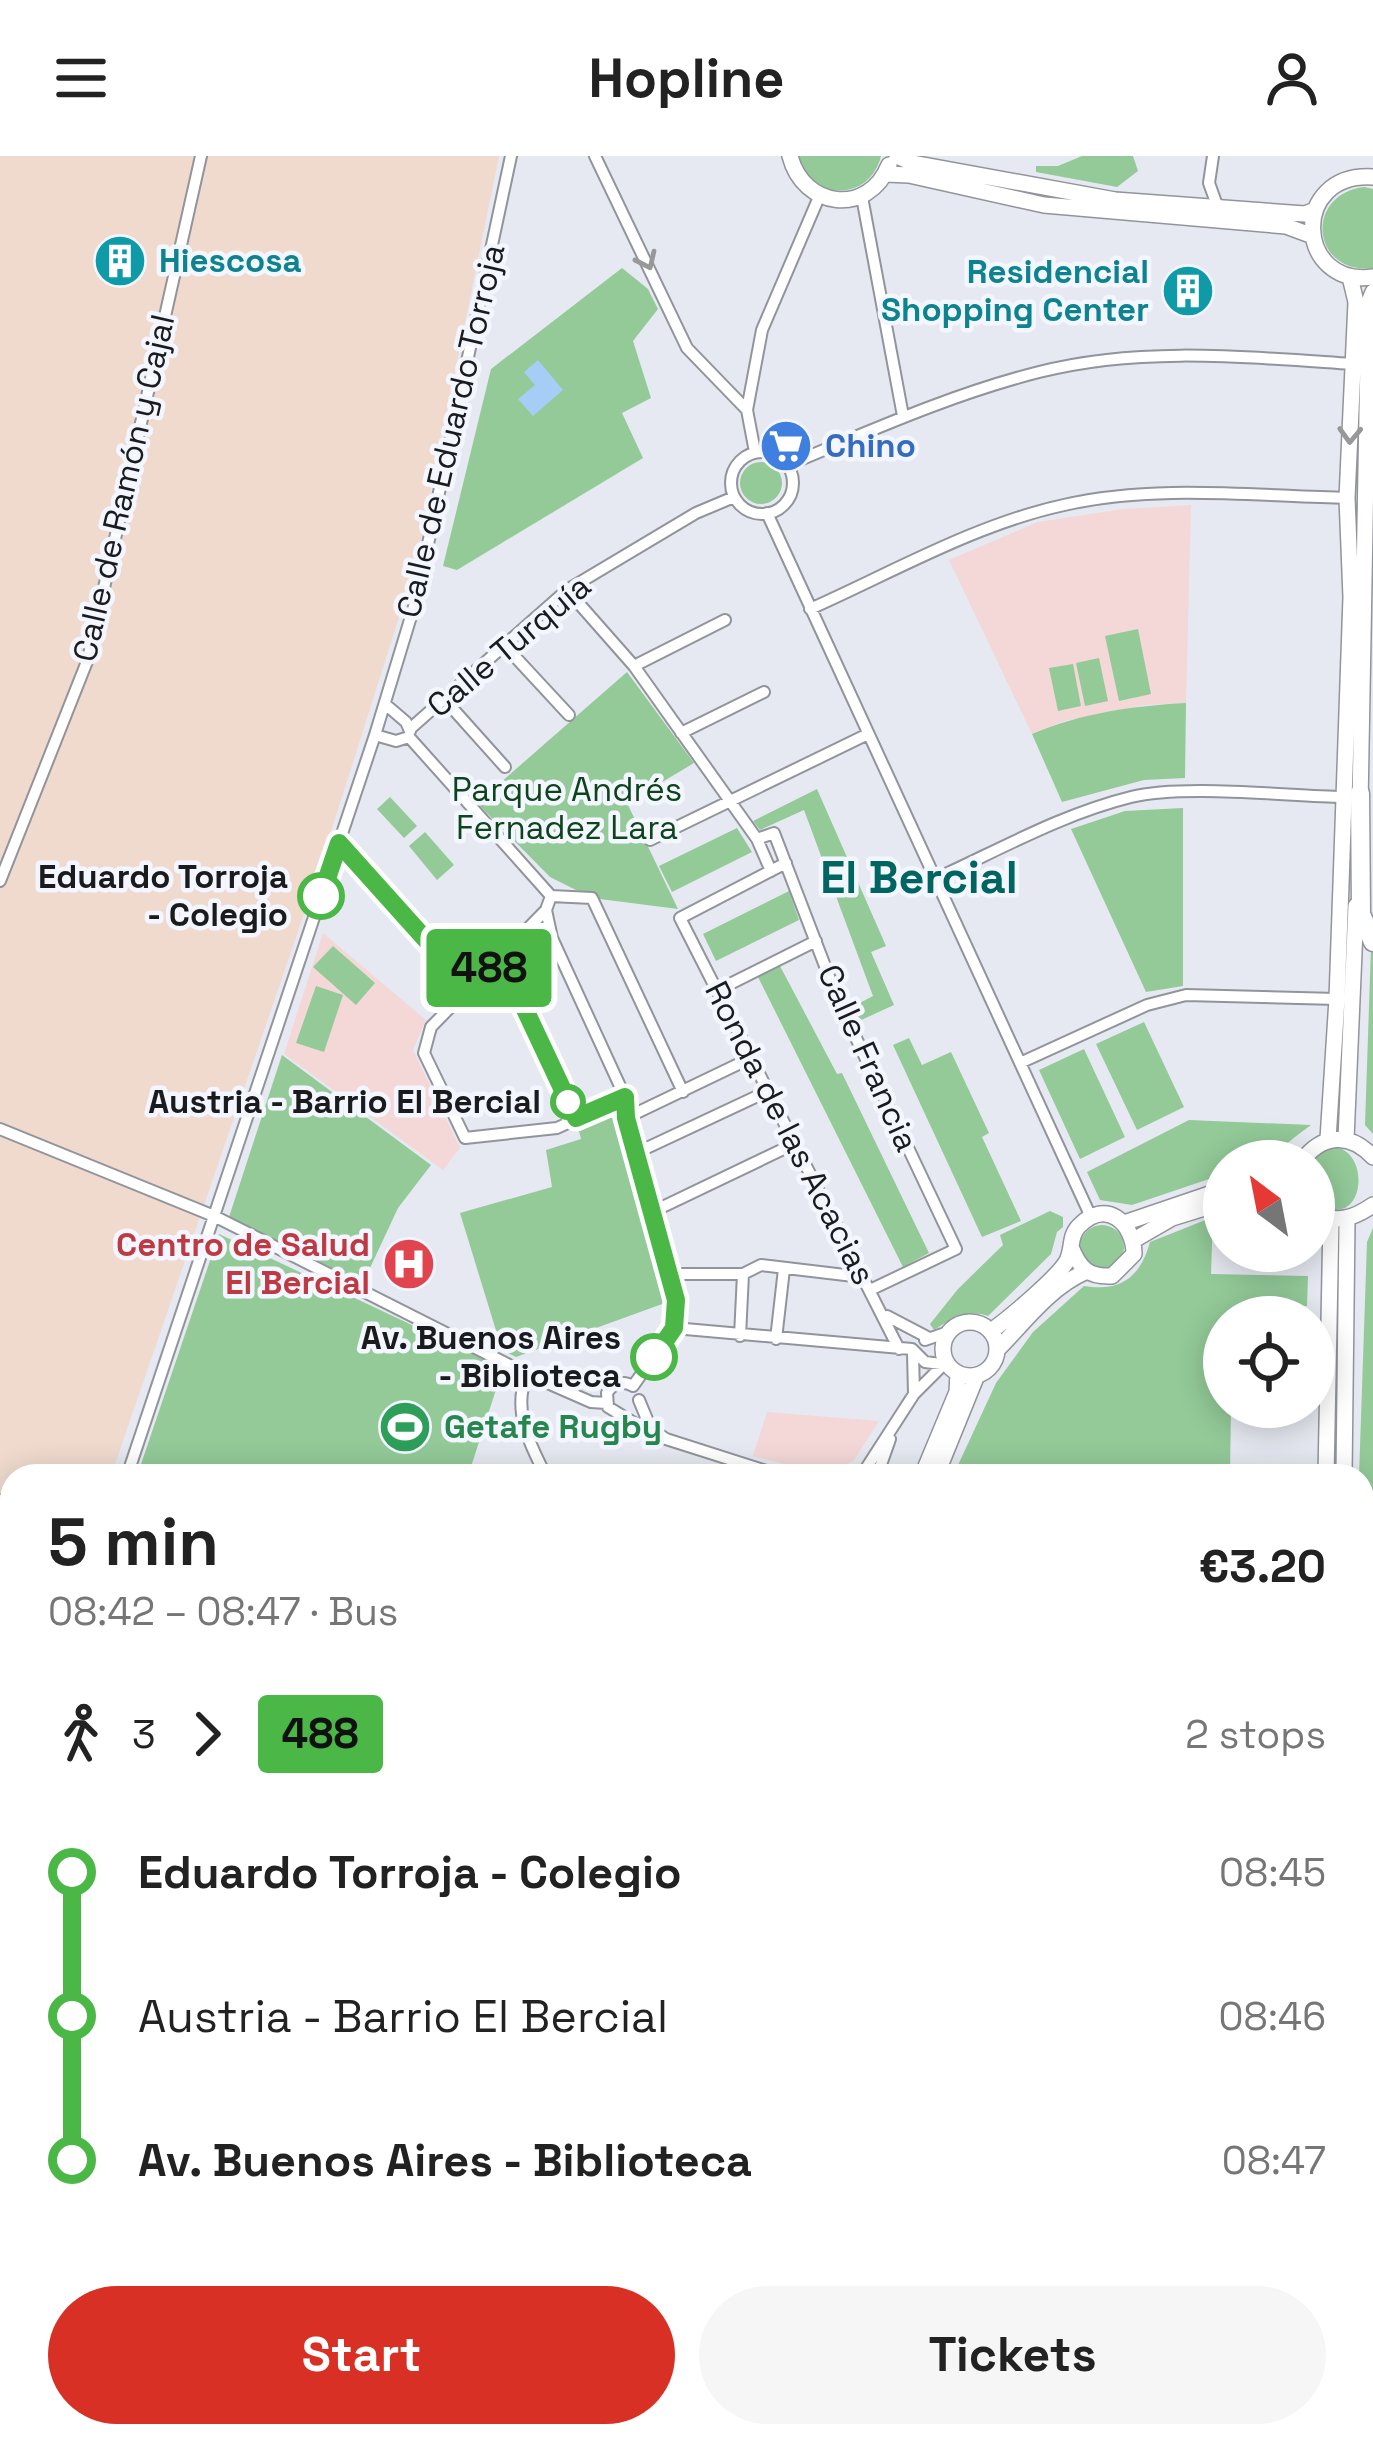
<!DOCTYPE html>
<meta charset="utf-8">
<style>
:root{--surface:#fff;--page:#f6f6f6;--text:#222;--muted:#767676;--accent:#d93025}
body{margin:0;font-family:"Space Grotesk",sans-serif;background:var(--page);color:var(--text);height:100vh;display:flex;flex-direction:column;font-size:45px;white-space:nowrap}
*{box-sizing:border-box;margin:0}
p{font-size:39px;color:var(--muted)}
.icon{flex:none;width:66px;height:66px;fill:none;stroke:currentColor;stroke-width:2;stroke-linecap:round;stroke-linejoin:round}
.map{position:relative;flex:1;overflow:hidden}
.sheet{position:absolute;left:0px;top:1308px;width:1374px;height:984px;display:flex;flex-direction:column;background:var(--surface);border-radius:36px 36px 0 0;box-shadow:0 6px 30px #0003}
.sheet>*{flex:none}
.badge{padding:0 24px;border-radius:9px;font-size:42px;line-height:78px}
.needle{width:78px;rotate:328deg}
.buttons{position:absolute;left:1203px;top:984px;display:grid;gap:24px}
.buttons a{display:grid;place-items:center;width:132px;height:132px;border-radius:50%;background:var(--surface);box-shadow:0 6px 30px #0003;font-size:60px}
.map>.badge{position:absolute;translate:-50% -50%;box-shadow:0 0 0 6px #fff}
.legs{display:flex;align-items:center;gap:18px;height:132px;padding:0 48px;font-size:39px}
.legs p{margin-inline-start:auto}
.headline{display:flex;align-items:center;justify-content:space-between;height:204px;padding:0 48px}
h1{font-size:66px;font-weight:700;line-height:90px}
.button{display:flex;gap:24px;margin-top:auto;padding:24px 48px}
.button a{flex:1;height:138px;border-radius:72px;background:var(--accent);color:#fff;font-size:48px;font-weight:700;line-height:138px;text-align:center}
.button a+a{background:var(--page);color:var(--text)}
ul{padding:0 48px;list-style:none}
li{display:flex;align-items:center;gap:42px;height:144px;font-size:45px}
li i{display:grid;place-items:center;width:18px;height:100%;margin:0 15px;background:currentColor}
li i::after{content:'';width:30px;height:30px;margin:-15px;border:9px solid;border-radius:50%;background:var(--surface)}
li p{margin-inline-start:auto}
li:first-child i{background:linear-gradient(#0000 50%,currentColor 0)}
li:last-child i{background:linear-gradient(currentColor 50%,#0000 0)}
header{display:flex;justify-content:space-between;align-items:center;height:156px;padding:0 48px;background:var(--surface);font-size:54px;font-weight:700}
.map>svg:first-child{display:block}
.industrial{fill:#f0dace}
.education{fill:#f3d8d7}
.green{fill:#93ca98}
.water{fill:#a6cdf5}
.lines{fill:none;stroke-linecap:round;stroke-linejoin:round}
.street-casing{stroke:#91949b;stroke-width:14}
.secondary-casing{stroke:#91949b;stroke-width:18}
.highway-casing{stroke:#91949b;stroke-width:21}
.street{stroke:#fff;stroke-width:10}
.secondary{stroke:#fff;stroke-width:15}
.highway{stroke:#fff;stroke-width:18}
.oneway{stroke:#989899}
.line-1-casing{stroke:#fff;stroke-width:27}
.line-1{stroke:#4ab747;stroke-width:18}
.stop-1-dot{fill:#fff;stroke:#4ab747;stroke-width:6}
.labels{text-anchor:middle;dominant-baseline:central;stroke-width:9;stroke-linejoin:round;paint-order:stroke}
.culture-label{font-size:33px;font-weight:bold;fill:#0d838f;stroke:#f3f6fe;text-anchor:start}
.street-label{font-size:33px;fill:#1a1b1d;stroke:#f3f6fe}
.shop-label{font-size:33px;font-weight:bold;fill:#366cbe;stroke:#f3f6fe;text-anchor:start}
.park-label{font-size:33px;fill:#0e441a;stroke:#f3f6fe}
.stop-label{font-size:33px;font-weight:bold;fill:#1a1b1d;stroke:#f3f6fe;text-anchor:end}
.health-label{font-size:33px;font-weight:bold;fill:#be3a42;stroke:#f3f6fe;text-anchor:end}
.leisure-label{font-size:33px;font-weight:bold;fill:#27864d;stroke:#f3f6fe;text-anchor:start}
.district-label{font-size:45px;font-weight:bold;fill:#006560;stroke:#f3f6fe}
</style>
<header><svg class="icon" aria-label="menu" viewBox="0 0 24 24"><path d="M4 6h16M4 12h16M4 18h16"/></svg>Hopline<svg class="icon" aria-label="person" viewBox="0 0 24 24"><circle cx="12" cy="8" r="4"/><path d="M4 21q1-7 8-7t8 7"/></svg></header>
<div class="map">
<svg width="1373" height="2292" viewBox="0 0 1373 2292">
<rect width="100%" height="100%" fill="#e6e9f1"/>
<path class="industrial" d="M 0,0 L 499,0 L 416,408 L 314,729 L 111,1320 L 12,1320 L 12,2280 L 311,2280 L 314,2292 L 0,2292 Z"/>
<path class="education" d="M 1191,349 L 1186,547 L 1146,549 L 1064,565 L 1032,578 L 949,404 L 1038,366 L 1123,353 Z
M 323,777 L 426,864 L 413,894 L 460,992 L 443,1014 L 284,898 Z
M 767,1256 L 879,1265 L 854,1304 L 836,1315 L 815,1316 L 753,1300 Z"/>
<path class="green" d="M 798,0 L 881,0 C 870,46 810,46 798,0 Z
M 1082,0 L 1133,0 L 1138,15 L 1117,31 L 1036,16 L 1036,10 L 1058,10 Z
M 1364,31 L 1373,33 L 1373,112 C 1312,119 1303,39 1364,31 Z
M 622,112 L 648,133 L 658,153 L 633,185 L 651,242 L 622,257 L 643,302 L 457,414 L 443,410 L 491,213 Z
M740 327a21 21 0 1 1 42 0a21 21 0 1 1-42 0Z
M 1138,473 L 1151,538 L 1119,545 L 1105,480 Z
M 1099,502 L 1108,545 L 1085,550 L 1076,507 Z
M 1073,508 L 1081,550 L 1058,555 L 1049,512 Z
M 627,516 L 694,607 L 627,647 L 678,753 L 592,742 L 550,721 L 477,647 Z
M 1186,547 L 1185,622 L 1144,624 L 1062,646 L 1032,578 C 1082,557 1132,550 1186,547 Z
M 817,633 L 886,790 L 871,796 L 894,849 L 859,865 L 852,851 L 873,840 L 804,654 L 760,674 L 753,665 Z
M 390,641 L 417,670 L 404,682 L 377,653 Z
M 1183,652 L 1183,830 L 1146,836 L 1071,673 L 1125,655 Z
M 737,672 L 752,696 L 672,736 L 659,710 Z
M 425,676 L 454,709 L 437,724 L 409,690 Z
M 789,735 L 799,764 L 716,805 L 703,778 Z
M 333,790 L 375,827 L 356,849 L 313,811 Z
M 1371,792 L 1373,794 L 1373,978 L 1365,969 Z
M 780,810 L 837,918 L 842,917 L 929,1097 L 903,1111 L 758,821 Z
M 316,830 L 343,839 L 324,896 L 296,887 Z
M 1144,866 L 1184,951 L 1137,974 L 1096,888 Z
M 909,882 L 922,909 L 951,896 L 989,977 L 982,981 L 1021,1065 L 982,1081 L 893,889 Z
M 1084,893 L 1125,981 L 1080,1003 L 1039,914 Z
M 282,899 L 431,1009 L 398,1052 L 363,1127 L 229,1061 Z
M 602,960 L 617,963 L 665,1147 L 516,1201 L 502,1194 L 460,1057 L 552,1031 L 546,994 L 581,983 L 578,971 Z
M 1189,964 L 1311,969 C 1270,998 1279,1005 1224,1005 L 1224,1018 L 1132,1049 L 1100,1044 L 1087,1016 Z
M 1334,991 C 1373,995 1365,1080 1314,1046 L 1314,1005 L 1310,1005 L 1324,993 Z
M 1050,1055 L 1063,1061 L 1063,1071 L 1057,1076 L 1051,1098 L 988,1160 C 966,1153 953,1162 934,1174 L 930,1168 L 958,1133 L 1003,1089 L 1000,1079 Z
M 1213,1061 L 1211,1118 L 1308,1120 L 1307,1150 L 1235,1149 L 1234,1161 L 1224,1161 L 1224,1251 L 1231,1251 L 1230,1320 L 953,1320 L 996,1227 L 1033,1176 L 1084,1130 C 1120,1136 1140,1122 1150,1086 Z
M1080 1091a22 22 0 1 1 44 0a22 22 0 1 1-44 0Z
M 1373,1072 L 1373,1512 L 1362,1497 L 1359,1320 L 1367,1086 Z
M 219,1078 L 503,1212 L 468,1320 L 137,1320 Z
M 1373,1638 L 1373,2077 L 1362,2050 L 1362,1648 Z
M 1373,2097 L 1373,2292 L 1333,2292 L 1333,2280 L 1362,2280 L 1362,2123 Z
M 799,2280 L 883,2280 L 883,2292 L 799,2292 Z"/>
<path class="water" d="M 538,204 L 563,234 L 533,260 L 518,243 L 535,229 L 524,216 Z"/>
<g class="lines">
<g class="street-casing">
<path id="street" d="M 595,0 L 687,192 L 747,254
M 1213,0 L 1209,27 L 1218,52
M 862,41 L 903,260
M 755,296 L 747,254 L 762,174 L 819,41
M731 327a31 31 0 1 1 62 0a31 31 0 1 1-62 0Z
M 788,309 C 870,275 952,238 1039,216 C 1140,190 1249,201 1352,208
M 767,357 L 1091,1061
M 567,434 L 634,510 L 757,683 L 771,715
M 810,453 C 891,417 976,368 1064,349 C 1155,328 1255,340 1347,342
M 505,490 L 569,559
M 634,510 L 725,464
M 445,544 L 505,611
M 385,548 L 406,566 L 410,575
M 411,572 L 567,434 L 696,357 L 734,341
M 681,577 L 764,536
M 375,579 L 396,585 L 409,581
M 409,581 L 551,740 L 546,754 L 552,782 L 625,941 L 626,962 L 676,1144 L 674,1172 L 633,1230
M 757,683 L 774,677 L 838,844 L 956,1093 L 870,1134
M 650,684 L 868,578
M 339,687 L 471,834
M 786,707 L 680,762 L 899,1193
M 935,723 C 999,694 1062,658 1131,641 C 1184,628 1286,640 1343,641
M 0,725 L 88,503 L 201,0
M 551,740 L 592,742 L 683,936
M 546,754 L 431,871 L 424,897 L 465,982 L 557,972 L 625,941
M 499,798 L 576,962
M 718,834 L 816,785
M 1020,907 L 1147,849 L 1186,839 L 1337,843
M 626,962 L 751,902
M 0,973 L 214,1060 L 527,1218 L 591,1246 L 606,1247
M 636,997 L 766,936
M 652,1056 L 794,988
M 670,1118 L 743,1118 L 761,1109 L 862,1121
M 887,1160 L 929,1182
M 674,1172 L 912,1193 L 925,1206 L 949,1209
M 740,1180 L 743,1118
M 776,1183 L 784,1113
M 925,1184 L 951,1175
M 913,1197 L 914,1238
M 527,1218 C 512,1254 529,1287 546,1320
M 633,1230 C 623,1224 613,1227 607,1237 L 608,1251 L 657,1281
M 639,1244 L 651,1273 L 666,1283 L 782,1320
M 865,1314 L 914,1238 L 941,1211
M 127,1320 L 375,579 L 416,444 L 511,0
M 877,1320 L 890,1283
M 0,1344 L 12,1349
M 0,1523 L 12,1497
M 0,2234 L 12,2219
M 320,2280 L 323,2292
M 383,2292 L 384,2280
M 586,2292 L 586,2280
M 1196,2292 L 1196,2280"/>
</g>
<g class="secondary-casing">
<path id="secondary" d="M 790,0 C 803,52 868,61 889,9
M 897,0 L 912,7 L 1115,44 L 1305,58 L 1315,54
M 886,18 L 909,19 L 1044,49 L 1286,70 L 1313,80
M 1373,21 C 1289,16 1296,132 1373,121
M 1360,648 L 1369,146 L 1373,136
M 1328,983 L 1337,843 L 1351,441 L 1347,342 L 1356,146 L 1350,121
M 1346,983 L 1356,750
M 1302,1005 C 1322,978 1350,976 1373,1001
M 1314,1056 C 1336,1068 1353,1063 1373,1049
M 1124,1067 L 1224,1033
M 1134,1084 L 1172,1062 L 1224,1046
M943 1193a27 27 0 1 1 54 0a27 27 0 1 1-54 0Z
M 991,1175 C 1007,1164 1058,1121 1067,1105 C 1073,1093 1069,1080 1079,1070 C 1106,1042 1134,1067 1134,1098 L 1112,1120 C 1088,1121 1080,1113 1071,1091
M 997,1194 C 1024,1167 1049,1132 1085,1116
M 922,1320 L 957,1236 L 958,1217
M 936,1320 L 977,1219
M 1326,1320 L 1331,1064
M 1344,1320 L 1347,1064
M 1362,1552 L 1366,1574 L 1362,1586
M 787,2292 L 787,2280
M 896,2292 L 897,2280
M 1300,2292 L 1300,2280
M 1314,2292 L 1314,2280"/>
</g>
<g class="highway-casing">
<path id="highway" d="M 1360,637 L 1361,758 L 1373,786
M 1362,1508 L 1373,1521
M 1362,1602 L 1373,1602
M 1362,1635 L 1373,1628"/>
</g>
<use href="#street" class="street"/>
<use href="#secondary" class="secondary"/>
<use href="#highway" class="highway"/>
</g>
<defs><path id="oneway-chevron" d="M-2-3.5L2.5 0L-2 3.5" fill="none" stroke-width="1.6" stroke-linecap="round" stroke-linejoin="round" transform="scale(3)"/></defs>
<g class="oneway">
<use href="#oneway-chevron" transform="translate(647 105) rotate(65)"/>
<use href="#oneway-chevron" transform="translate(1350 279) rotate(92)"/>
</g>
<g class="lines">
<g class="line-1-casing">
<path id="line-1" d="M 321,740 L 339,687 L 471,834 L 499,798 L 576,962 L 625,941 L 626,962 L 676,1144 L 674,1172 L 654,1201"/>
</g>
<use href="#line-1" class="line-1"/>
</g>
<defs>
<g id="building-disc" transform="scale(2.7)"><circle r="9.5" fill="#0f9aa8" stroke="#f3f6fe"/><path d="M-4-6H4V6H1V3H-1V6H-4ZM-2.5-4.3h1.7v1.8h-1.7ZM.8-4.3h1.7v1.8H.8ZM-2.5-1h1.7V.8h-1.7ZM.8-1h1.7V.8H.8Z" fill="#fff"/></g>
<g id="supermarket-disc" transform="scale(2.7)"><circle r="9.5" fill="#3f7fe0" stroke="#f3f6fe"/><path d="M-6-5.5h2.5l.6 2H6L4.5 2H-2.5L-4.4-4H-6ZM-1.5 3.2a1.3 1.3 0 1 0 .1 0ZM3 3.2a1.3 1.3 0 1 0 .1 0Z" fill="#fff"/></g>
<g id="hospital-disc" transform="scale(2.7)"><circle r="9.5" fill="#e0444e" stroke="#f3f6fe"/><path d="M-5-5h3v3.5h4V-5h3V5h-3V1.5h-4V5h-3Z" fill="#fff"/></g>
<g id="stadium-disc" transform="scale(2.7)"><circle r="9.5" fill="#2e9e5b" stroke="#f3f6fe"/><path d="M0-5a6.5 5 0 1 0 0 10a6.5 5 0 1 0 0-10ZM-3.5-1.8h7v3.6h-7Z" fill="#fff"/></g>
</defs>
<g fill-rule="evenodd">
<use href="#building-disc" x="120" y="105"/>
<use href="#building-disc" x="1188" y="135"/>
<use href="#supermarket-disc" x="786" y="290"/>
<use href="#hospital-disc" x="409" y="1108"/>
<use href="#stadium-disc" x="405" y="1271"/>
</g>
<g class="stop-1-dot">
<circle cx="321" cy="740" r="21"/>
<circle cx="568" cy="946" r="15"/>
<circle cx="654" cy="1201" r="21"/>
</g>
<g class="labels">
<g class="culture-label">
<text x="159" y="105">Hiescosa</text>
<text x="1149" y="116" text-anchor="end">Residencial<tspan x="1149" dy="38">Shopping Center</tspan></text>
</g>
<g class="street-label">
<text transform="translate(451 275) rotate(-77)">Calle de Eduardo Torroja</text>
<text transform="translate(124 332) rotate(-77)">Calle de Ramón y Cajal</text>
<text transform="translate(509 490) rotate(-40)">Calle Turquía</text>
<text transform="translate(868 902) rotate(66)">Calle Francia</text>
<text transform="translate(790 977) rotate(63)">Ronda de las Acacias</text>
</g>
<g class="shop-label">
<text x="825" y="290">Chino</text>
</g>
<g class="park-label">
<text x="567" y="634">Parque Andrés<tspan x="567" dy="38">Fernadez Lara</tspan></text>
</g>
<g class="stop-label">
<text x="288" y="721">Eduardo Torroja<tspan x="288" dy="38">- Colegio</tspan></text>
<text x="541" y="946">Austria - Barrio El Bercial</text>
<text x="621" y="1182">Av. Buenos Aires<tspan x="621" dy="38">- Biblioteca</tspan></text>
</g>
<g class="health-label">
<text x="370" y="1089">Centro de Salud<tspan x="370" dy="38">El Bercial</tspan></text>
</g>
<g class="leisure-label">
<text x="444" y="1271">Getafe Rugby</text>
</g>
<g class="district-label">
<text x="919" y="721">El Bercial</text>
</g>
</g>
</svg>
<div class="buttons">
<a><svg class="needle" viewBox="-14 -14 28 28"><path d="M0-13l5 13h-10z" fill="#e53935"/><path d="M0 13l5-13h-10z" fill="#767676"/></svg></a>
<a><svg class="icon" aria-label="locate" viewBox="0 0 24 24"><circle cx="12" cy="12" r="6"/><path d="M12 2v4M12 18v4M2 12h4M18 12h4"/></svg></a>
</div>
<b class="badge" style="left:489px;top:812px;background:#4ab747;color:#111">488</b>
<section class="sheet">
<div class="headline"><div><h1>5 min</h1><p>08:42 – 08:47 · Bus</p></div><b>€3.20</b></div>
<div class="legs"><svg class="icon" aria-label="walk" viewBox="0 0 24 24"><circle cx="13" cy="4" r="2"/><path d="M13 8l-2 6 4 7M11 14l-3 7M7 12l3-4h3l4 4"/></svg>3<svg class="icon" aria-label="forward" viewBox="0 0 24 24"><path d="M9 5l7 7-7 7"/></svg><b class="badge" style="background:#4ab747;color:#111">488</b><p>2 stops</p></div>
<ul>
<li><i style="color:#4ab747"></i><b>Eduardo Torroja - Colegio</b><p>08:45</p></li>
<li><i style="color:#4ab747"></i><span>Austria - Barrio El Bercial</span><p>08:46</p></li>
<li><i style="color:#4ab747"></i><b>Av. Buenos Aires - Biblioteca</b><p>08:47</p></li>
</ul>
<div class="button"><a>Start</a><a>Tickets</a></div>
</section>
</div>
